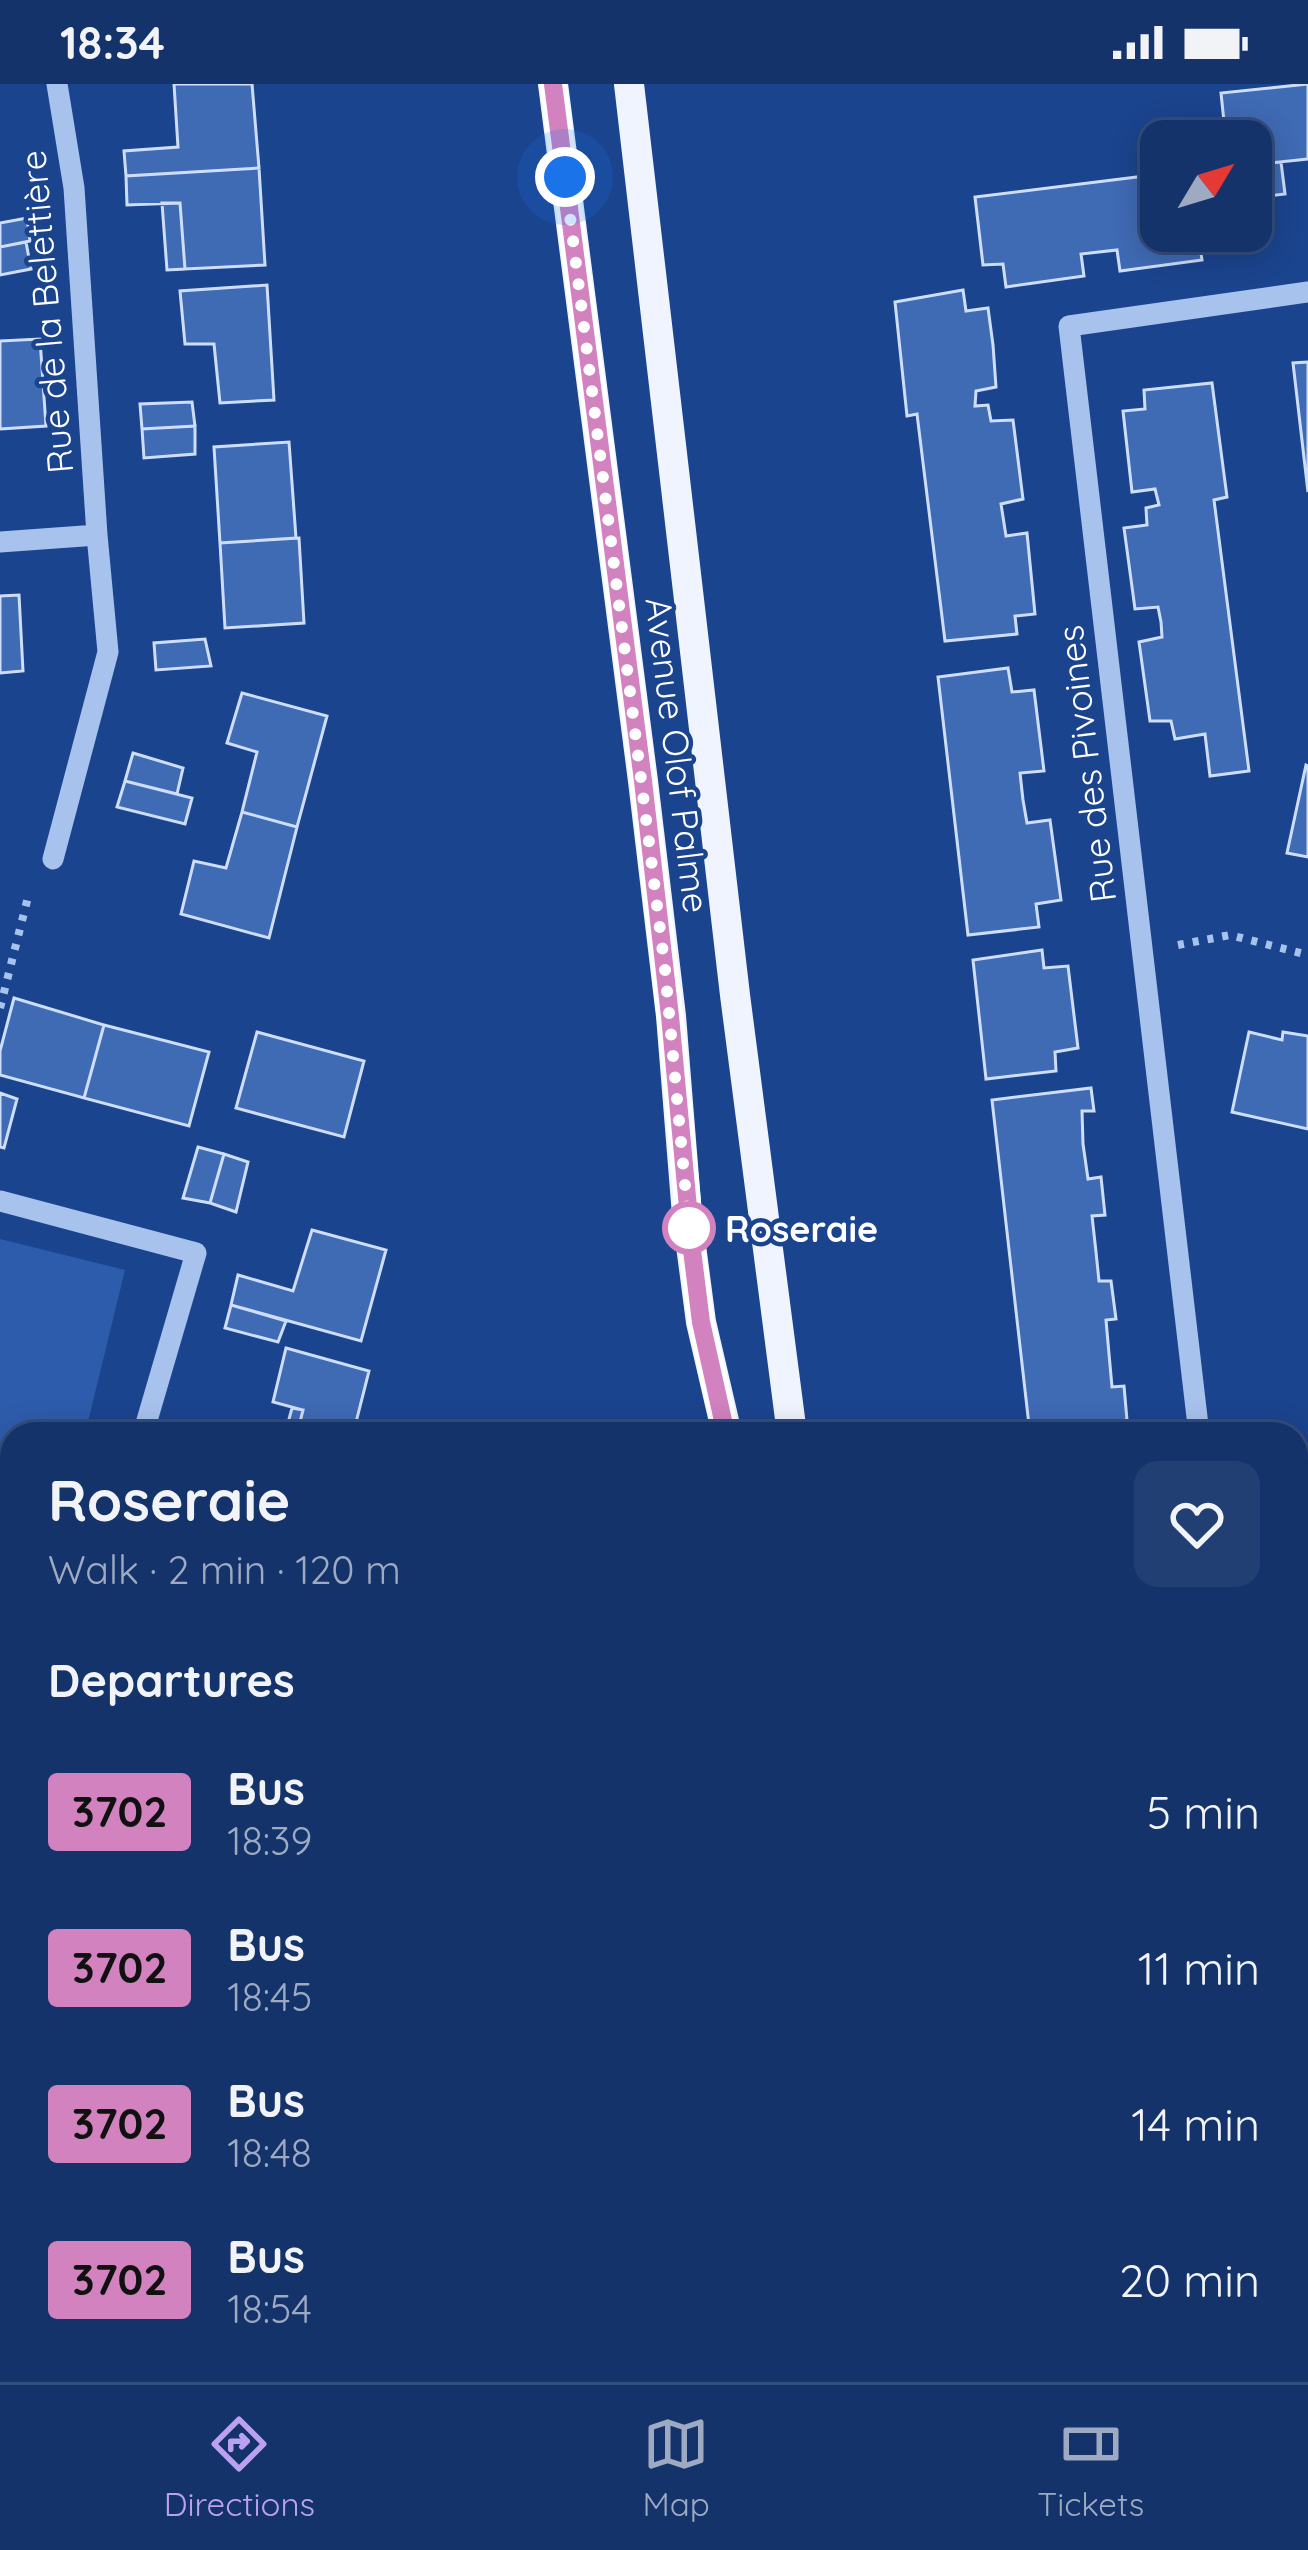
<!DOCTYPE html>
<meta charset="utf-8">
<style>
:root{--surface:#14336a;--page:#213f72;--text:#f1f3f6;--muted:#9daac1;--line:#334e7e;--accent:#bca0f2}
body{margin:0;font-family:Quicksand,sans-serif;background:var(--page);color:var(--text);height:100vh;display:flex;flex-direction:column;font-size:45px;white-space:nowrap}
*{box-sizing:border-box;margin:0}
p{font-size:39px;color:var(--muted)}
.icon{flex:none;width:66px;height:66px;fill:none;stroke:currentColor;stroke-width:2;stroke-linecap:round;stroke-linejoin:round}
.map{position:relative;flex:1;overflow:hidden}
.details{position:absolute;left:0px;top:1338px;width:1308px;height:960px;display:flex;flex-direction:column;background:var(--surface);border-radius:36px 36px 0 0;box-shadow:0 6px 30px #0003,0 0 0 3px var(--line)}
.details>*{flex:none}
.badge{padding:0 24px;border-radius:9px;font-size:42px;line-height:78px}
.needle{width:78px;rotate:52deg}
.buttons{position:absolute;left:1140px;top:36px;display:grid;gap:24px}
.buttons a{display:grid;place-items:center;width:132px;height:132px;border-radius:24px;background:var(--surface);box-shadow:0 6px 30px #0003,0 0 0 3px var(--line);font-size:60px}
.you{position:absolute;width:60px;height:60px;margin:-30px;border:9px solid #fff;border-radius:50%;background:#1a73e8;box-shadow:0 0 0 18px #1a73e833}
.map>.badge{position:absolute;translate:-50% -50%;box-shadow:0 0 0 6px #fff}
h2{padding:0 48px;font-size:45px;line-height:108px}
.round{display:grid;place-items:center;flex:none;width:126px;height:126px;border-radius:24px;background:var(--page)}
.summary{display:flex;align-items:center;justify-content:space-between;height:204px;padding:0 48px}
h1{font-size:57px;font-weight:700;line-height:90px}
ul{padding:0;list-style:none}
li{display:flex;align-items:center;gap:36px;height:156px;padding:0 48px}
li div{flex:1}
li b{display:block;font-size:45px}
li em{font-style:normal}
li .badge{min-width:132px;font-weight:700;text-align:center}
.status{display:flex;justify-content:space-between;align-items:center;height:84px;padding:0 60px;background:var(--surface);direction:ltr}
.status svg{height:33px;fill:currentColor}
.tabs{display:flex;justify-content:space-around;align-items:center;height:168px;border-top:3px solid var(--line);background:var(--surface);font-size:33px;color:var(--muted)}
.tabs a{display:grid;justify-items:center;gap:6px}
.tabs .selected{color:var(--accent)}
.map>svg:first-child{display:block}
.green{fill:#2e5cac}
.building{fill:#3f6ab4;stroke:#cedefa;stroke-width:3}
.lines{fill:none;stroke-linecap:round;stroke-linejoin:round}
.path{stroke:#a8c2ee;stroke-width:8;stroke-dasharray:6 9;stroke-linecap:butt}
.minor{stroke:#a8c2ee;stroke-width:21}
.major{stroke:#eff4ff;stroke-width:30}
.line-casing{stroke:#fff;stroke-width:27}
.line{stroke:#d282be;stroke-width:18}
.walk{stroke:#fff;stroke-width:12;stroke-dasharray:0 21.6}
.stop-dot{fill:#fff;stroke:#d282be;stroke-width:6}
.labels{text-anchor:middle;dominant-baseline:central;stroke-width:9;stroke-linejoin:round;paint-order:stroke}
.street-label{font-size:36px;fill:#fff;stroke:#1b448e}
.stop-label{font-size:36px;font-weight:bold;fill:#fff;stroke:#1b448e;text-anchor:start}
</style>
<div class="status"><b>18:34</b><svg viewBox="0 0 49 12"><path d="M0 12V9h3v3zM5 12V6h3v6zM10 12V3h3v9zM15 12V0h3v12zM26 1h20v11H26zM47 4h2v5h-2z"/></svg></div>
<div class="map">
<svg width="1308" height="2298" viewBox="0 0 1308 2298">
<rect width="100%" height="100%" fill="#1b448e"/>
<path class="green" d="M 0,1155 L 125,1186 L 85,1350 L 12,1350 L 12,1480 L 0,1476 Z"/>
<path class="building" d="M 174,0 L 252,0 L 259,84 L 126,92 L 124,67 L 178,63 Z
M 1308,0 L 1308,75 L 1251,81 L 1251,57 L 1226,57 L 1221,9 Z
M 1281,78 L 1285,110 L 1251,114 L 1251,81 Z
M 259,84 L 265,181 L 185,185 L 180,119 L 127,121 L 126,92 Z
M 1161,90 L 1161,147 L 1213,147 L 1214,155 L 1199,156 L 1202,176 L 1120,187 L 1117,166 L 1081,170 L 1084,192 L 1006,203 L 1003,180 L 983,181 L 975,113 Z
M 162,119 L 180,119 L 185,185 L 167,186 Z
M 27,134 L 30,157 L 0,163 L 0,139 Z
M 26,158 L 31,185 L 0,191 L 0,163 Z
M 267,201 L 274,316 L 220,319 L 214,260 L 185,260 L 180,207 Z
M 963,206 L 966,227 L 988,224 L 993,261 L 996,303 L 976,307 L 975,322 L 988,321 L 991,337 L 1013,336 L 1023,415 L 1001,420 L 1006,452 L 1027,449 L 1035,530 L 1015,532 L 1017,550 L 945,557 L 917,330 L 907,332 L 895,218 Z
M 40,255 L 46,342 L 0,345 L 0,257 Z
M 1308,278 L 1308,408 L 1293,279 Z
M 1212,299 L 1227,413 L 1214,416 L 1249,687 L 1210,692 L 1205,650 L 1175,655 L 1171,637 L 1150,637 L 1139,558 L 1162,553 L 1161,538 L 1158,523 L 1135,525 L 1124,444 L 1147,441 L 1146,424 L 1159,421 L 1155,405 L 1132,408 L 1123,327 L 1145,325 L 1144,306 Z
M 192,318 L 195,342 L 142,345 L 140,320 Z
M 195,342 L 195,370 L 144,374 L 142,345 Z
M 289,358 L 296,454 L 220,459 L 214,363 Z
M 299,454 L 304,539 L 225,544 L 220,459 Z
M 19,511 L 23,587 L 0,589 L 0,512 Z
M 205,555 L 211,582 L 156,586 L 154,559 Z
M 1008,584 L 1012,608 L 1034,606 L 1044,687 L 1020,689 L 1023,716 L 1027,739 L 1050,736 L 1061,816 L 1036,820 L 1039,843 L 968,851 L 938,593 Z
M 242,609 L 327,632 L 297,743 L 242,728 L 257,668 L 227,659 Z
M 133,669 L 183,684 L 177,710 L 125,697 Z
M 1306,681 L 1308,682 L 1308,773 L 1287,769 Z
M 125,697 L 192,714 L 185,740 L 117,723 Z
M 242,728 L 297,743 L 269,854 L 181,830 L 194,777 L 226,784 Z
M 1042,866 L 1044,884 L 1068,882 L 1078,964 L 1055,968 L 1056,987 L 986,995 L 973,876 Z
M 14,914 L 104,941 L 84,1014 L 0,991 L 0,967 Z
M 104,941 L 209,968 L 189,1042 L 84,1014 Z
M 257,948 L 364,977 L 344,1053 L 236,1024 Z
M 1249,948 L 1282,956 L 1283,948 L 1308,952 L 1308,1045 L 1232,1028 Z
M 1091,1004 L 1094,1027 L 1082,1027 L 1083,1060 L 1088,1095 L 1101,1093 L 1105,1131 L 1092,1132 L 1096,1168 L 1099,1197 L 1111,1197 L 1116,1235 L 1106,1236 L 1109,1270 L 1112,1303 L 1124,1302 L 1127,1336 L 1117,1337 L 1118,1350 L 1030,1350 L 992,1016 Z
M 0,1009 L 17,1015 L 4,1064 L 0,1063 Z
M 198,1063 L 224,1070 L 210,1119 L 183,1114 Z
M 224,1070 L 248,1078 L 236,1128 L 210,1119 Z
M 312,1146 L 386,1166 L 361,1257 L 231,1221 L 238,1191 L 293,1207 Z
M 231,1221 L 286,1237 L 278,1258 L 225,1244 Z
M 286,1264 L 369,1287 L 353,1350 L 297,1350 L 303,1326 L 273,1318 Z
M 292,1324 L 303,1326 L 297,1350 L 285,1350 Z
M 1296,1449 L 1308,1451 L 1308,1553 L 1296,1550 Z
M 0,1640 L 12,1643 L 12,1724 L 0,1721 Z
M 1299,1881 L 1308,1883 L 1308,2063 L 1305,2075 L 1297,2073 L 1296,2079 L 1296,1895 Z
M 12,2172 L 12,2282 L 0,2283 L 0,2181 Z
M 1296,2220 L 1308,2223 L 1308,2264 L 1300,2298 L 1209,2298 L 1211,2286 L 1296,2286 Z
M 491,2286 L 534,2286 L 535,2298 L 441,2298 L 440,2289 Z"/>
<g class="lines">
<path class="path" d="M 1178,861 L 1230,851 L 1308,871
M 0,924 L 29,809"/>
<path class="minor" d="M 0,458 L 97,451 L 74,104 L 57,0
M 53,775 L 108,568 L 97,451
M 0,1117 L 196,1169 L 143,1350
M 1199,1350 L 1069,242 L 1308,208
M 1296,1397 L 1308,1400
M 0,1513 L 12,1517
M 1296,1781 L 1308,1780
M 0,2072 L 12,2064"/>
<path class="major" d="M 553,0 L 643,697 L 671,932 L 687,1131 L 701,1238 L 727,1350
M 629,0 L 735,911 L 792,1350
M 864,2286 L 867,2298
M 929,2286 L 932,2298"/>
</g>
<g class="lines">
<g class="line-casing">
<path id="line" d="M 553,0 L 643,697 L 670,932 L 692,1166 L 701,1238 L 726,1350"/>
</g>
<use href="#line" class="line"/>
<path class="walk" d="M 565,93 L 665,885 L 689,1144"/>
</g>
<circle class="stop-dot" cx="689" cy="1144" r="24"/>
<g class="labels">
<g class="street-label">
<text transform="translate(46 228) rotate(-95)">Rue de la Belettière</text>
<text transform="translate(678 671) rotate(83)">Avenue Olof Palme</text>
<text transform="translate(1086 680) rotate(-97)">Rue des Pivoines</text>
</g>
<g class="stop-label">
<text x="725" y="1144">Roseraie</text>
</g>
</g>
</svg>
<div class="buttons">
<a><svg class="needle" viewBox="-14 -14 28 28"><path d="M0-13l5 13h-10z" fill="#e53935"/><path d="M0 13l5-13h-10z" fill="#9daac1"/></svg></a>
</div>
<div class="you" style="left:565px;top:93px"></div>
<section class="details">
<div class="summary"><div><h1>Roseraie</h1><p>Walk · 2 min · 120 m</p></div><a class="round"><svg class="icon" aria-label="heart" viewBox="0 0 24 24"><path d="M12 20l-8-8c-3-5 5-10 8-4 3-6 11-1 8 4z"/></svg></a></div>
<h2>Departures</h2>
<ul>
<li><span class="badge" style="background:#d282be;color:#111">3702</span><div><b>Bus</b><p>18:39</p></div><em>5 min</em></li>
<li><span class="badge" style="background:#d282be;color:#111">3702</span><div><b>Bus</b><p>18:45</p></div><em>11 min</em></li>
<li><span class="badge" style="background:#d282be;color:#111">3702</span><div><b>Bus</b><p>18:48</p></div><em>14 min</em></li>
<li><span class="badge" style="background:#d282be;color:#111">3702</span><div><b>Bus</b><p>18:54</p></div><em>20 min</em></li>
</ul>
</section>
</div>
<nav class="tabs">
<a class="selected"><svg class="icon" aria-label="directions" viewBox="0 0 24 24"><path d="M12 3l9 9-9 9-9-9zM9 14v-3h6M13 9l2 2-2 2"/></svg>Directions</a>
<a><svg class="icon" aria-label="map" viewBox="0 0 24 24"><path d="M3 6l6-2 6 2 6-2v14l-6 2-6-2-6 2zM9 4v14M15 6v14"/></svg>Map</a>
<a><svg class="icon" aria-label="tickets" viewBox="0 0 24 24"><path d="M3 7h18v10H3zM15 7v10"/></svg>Tickets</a>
</nav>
